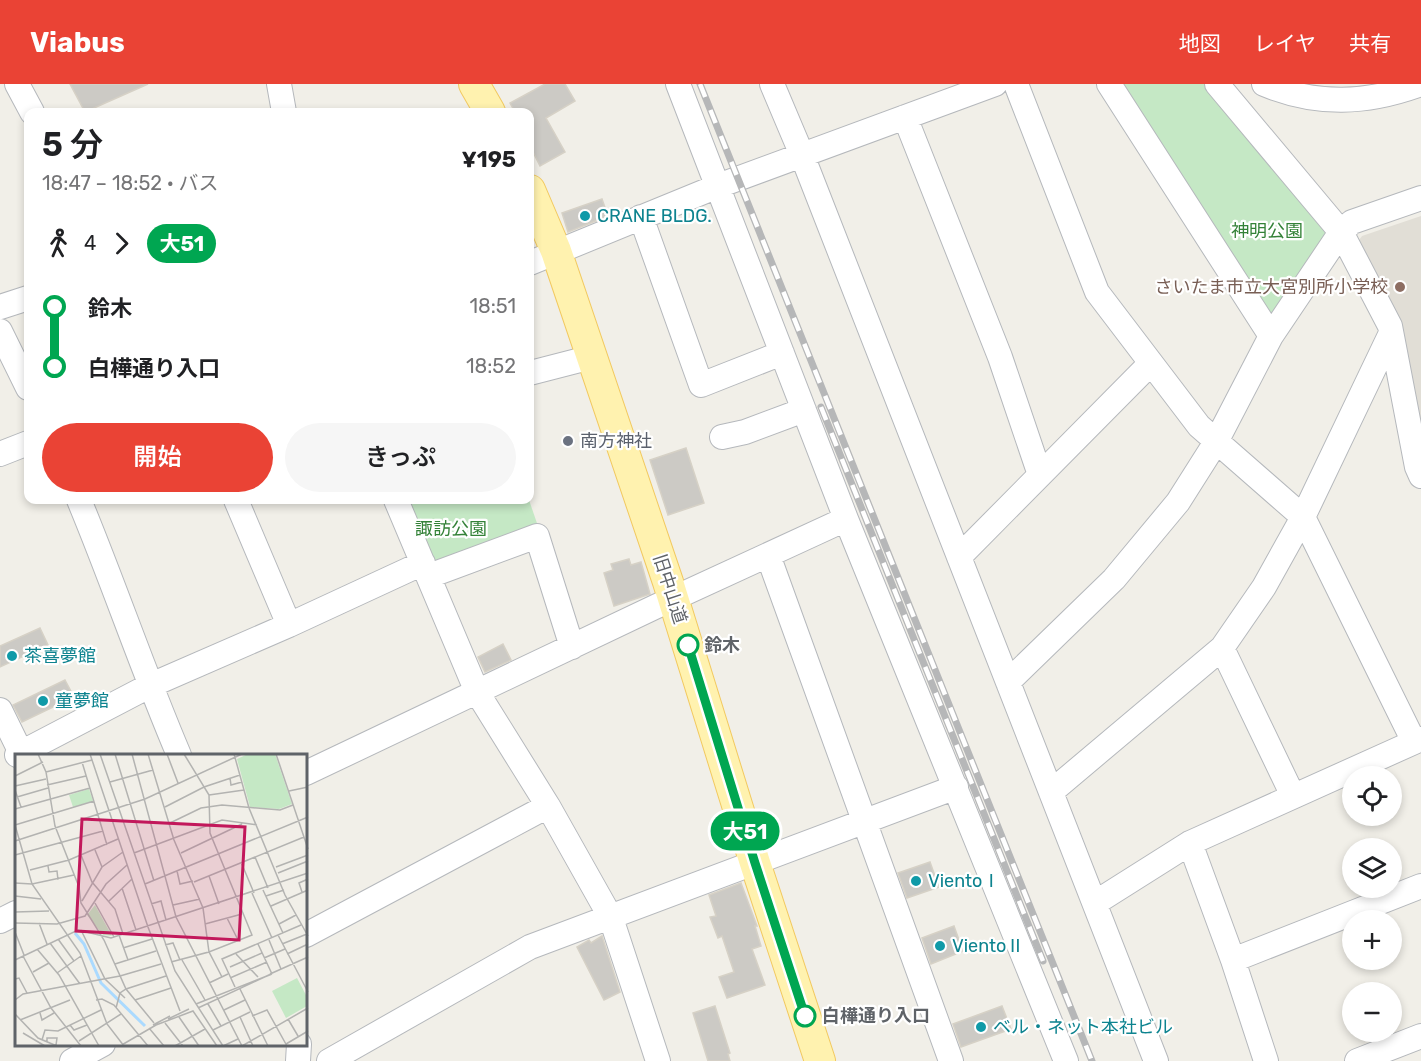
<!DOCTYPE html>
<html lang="ja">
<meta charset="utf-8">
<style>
:root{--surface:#fff;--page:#f6f6f6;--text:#202124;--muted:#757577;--accent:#ea4335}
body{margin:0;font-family:Rubik,"Noto Sans JP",sans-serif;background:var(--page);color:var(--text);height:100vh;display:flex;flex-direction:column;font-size:22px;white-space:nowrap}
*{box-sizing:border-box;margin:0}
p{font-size:20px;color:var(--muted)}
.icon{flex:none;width:33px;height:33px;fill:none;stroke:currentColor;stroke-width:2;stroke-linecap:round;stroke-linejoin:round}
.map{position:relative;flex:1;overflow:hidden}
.details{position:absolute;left:24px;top:24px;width:510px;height:396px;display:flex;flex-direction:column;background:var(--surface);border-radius:12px;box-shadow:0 3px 9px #0003}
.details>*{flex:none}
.badge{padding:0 12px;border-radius:20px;font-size:21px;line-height:39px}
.tools{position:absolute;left:1342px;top:682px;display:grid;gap:12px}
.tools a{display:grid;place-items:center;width:60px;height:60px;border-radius:50%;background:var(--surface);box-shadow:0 3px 9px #0003;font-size:30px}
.map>.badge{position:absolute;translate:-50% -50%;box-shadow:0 0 0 3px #fff}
.legs{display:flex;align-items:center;gap:9px;height:66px;padding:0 18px;font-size:20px}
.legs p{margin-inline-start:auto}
.headline{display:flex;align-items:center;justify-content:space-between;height:102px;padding:0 18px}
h1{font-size:33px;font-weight:600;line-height:45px}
.button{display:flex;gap:12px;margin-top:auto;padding:12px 18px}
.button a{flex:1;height:69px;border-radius:36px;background:var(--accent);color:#fff;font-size:24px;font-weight:600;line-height:69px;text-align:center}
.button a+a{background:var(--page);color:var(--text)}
ul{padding:0 18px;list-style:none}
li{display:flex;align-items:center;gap:21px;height:60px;font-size:22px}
li i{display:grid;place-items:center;width:9px;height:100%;margin:0 8px;background:currentColor}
li i::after{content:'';width:15px;height:15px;margin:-8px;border:4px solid;border-radius:50%;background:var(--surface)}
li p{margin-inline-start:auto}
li:first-child i{background:linear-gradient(#0000 50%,currentColor 0)}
li:last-child i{background:linear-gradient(currentColor 50%,#0000 0)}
header{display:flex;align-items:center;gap:36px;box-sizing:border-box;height:84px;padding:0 30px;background:var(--accent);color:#fff}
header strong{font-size:28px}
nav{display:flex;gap:33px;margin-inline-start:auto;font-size:21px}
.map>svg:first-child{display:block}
.education{fill:#e1ded6}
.green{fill:#c5e8c5}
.building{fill:#cccac5;stroke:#d6d1c6;stroke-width:1.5}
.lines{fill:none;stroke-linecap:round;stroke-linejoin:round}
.minor-casing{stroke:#b5b8bc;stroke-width:26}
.major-casing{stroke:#f2c960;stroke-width:32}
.minor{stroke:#fff;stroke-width:24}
.major{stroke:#fff2af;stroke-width:30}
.rail-casing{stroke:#b6b7b8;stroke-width:7}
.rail{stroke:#fff;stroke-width:4.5;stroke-dasharray:14;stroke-linecap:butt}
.line-1-casing{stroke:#fff;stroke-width:14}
.line-1{stroke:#00a651;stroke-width:9}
.culture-dot{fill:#0f9aa8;stroke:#fff;stroke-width:2}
.education-dot{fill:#8d6e63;stroke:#fff;stroke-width:2}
.worship-dot{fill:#6b7280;stroke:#fff;stroke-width:2}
.stop-1-dot{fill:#fff;stroke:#00a651;stroke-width:3}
.labels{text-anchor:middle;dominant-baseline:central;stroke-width:4.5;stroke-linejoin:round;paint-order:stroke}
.culture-label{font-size:18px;fill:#0d838f;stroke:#fff;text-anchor:start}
.park-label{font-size:18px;fill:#348238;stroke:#fff}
.education-label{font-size:18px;fill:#785e54;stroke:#fff;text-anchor:end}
.worship-label{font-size:18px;fill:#5b616d;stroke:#fff;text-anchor:start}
.street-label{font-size:18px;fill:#5f6368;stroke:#fff}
.stop-label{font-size:18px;font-weight:bold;fill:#5f6368;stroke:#fff;text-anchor:start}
.inset-river{fill:none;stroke:#aadaff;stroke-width:3}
.inset-road{fill:none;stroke:#b3b3b1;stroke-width:1.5}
.view{fill:#c2185b;fill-opacity:0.15;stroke:#c2185b;stroke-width:3}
.inset-edge{fill:none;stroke:#5f6368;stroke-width:3}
</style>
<header>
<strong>Viabus</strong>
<nav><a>地図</a><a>レイヤ</a><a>共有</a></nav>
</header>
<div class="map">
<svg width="1421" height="977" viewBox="0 0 1421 977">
<rect width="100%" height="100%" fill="#f1efe8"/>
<path class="education" d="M 1421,132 L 1421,360 L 1357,159 L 1362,152 Z"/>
<path class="green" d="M 1115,0 L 1205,0 L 1329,148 L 1272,234 Z
M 406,416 L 529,416 L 539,445 L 434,481 Z"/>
<path class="building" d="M 70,0 L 148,0 L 85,28 Z
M 545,0 L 565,0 L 575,17 L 546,34 L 565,68 L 540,82 L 530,62 L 530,28 L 515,28 L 510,19 Z
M 602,115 L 608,132 L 568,148 L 562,129 Z
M 686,364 L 704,419 L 668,431 L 650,376 Z
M 629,475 L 631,481 L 641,478 L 650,510 L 614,522 L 604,489 L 613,486 L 611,480 Z
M 40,544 L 48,561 L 0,583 L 0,562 Z
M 503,560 L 511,576 L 485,588 L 478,573 Z
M 65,596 L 74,613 L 22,638 L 13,621 Z
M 930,778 L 939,803 L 907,814 L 898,789 Z
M 741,799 L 757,842 L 755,842 L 761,862 L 752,865 L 765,901 L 727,914 L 719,893 L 734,888 L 722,852 L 718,854 L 710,833 L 716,832 L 709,811 Z
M 954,842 L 963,867 L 931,880 L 922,854 Z
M 602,852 L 620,908 L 604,916 L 577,863 L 589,856 L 591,859 Z
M 715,922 L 730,969 L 728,970 L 730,977 L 708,977 L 693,929 Z
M 1002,922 L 1011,945 L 961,963 L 953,940 Z"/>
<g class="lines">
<g class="minor-casing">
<path id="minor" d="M 17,0 L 32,28
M 279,0 L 284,28
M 678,0 L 846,435 L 1066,977
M 772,0 L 802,71 L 1156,977
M 1016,0 L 1097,208 L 1199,342 L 1303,433 L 1414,658
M 1109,0 L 1271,252
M 1217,0 L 1341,148 L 1390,242 L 1417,383 L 1421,392
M 1264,0 C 1317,22 1367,20 1421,0
M 905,33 L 1000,273 L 1040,391
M 641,133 L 701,301 L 782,269
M 530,179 L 718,102 L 995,0
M 0,223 L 28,214
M 0,247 L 28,304
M 530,289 L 592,273
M 722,353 L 745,348 L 804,326
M 0,370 L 28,359
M 79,416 C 114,500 143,587 179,671
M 236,416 L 289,541
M 396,416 L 477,608 L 548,722 L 611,834 L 658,977
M 768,471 L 951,977
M 959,473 L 1151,279
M 429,492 L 537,452 L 572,563
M 1222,564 L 1293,712
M 1008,598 L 1114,495 L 1178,418 L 1216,358 L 1271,252 L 1341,148 L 1352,138 L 1421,114
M 0,626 L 21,669
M 17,671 L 149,602 L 289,541 L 423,479
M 306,689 L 657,522 L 846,435
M 1051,708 L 1222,564 L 1264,503 L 1303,433 L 1391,249
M 1190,759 L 1233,876 L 1266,977
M 1095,819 L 1190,759 L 1421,655
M 0,837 L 16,829
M 306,851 L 548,722
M 1233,876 L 1421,802
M 72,977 L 103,960
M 298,977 L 299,960
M 329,977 L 530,863 L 956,703
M 1357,977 L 1421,952"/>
</g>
<g class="major-casing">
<path id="major" d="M 474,0 L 490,28
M 530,106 L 556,167 L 668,498 L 755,779 L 820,977"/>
</g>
<use href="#minor" class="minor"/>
<use href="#major" class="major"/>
<g class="rail-casing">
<path id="rail" d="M 700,0 L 1092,977
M 821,323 L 1043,877"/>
</g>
<use href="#rail" class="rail"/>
</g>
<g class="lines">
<g class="line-1-casing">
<path id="line-1" d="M 688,561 L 755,779 L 805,932"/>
</g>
<use href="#line-1" class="line-1"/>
</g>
<g class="culture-dot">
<circle cx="585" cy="132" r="6"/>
<circle cx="12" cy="572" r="6"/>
<circle cx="43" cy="617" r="6"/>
<circle cx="916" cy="797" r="6"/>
<circle cx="940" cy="862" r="6"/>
<circle cx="981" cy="943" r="6"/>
</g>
<circle class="education-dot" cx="1400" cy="203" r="6"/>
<circle class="worship-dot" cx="568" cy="357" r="6"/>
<g class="stop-1-dot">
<circle cx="688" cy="561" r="10"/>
<circle cx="805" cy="932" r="10"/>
</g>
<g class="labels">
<g class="culture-label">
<text x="597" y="132">CRANE BLDG.</text>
<text x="24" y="572">茶喜夢館</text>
<text x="55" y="617">童夢館</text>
<text x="928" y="797">VientoⅠ</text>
<text x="952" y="862">VientoⅡ</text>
<text x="993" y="943">ベル・ネット本社ビル</text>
</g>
<g class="park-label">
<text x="1267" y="147">神明公園</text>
<text x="451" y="445">諏訪公園</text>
</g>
<g class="education-label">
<text x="1388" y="203">さいたま市立大宮別所小学校</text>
</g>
<g class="worship-label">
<text x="580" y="357">南方神社</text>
</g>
<g class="street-label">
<text transform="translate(670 505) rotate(72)">旧中山道</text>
</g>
<g class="stop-label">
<text x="704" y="561">鈴木</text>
<text x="822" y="932">白樺通り入口</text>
</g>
</g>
<g transform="translate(15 670)">
<rect width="292" height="292" fill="#f1efe8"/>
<path d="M 233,0 L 260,0 L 277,50 L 264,55 L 235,53 L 222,5 ZM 74,35 L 78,47 L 58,53 L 54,41 ZM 80,151 L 97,182 L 88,181 L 72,161 ZM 282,224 L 292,243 L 292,252 L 271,264 L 257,237 Z" fill="#c5e8c5"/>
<path class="inset-river" d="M 60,179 L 69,190 L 86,229 L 130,272"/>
<path class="inset-road" d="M 23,0 L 31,18 L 40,72 L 64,133 L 66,149 L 89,186 L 111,235 L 139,269M 75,0 L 133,173 L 165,257M 85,0 L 160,217 L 208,292 L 223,285M 100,0 L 139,127M 117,0 L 161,163 L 227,292M 133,0 L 159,86 L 188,154 L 194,198 L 237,181 L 195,79 L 194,41 L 169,0M 152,0 L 163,29M 219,0 L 234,54 L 270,141 L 293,182M 261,0 L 293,95M 67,8 L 92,91M 31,18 L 77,6M 0,22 L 28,8M 215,24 L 216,31 L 227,28M 95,28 L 138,16M 32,31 L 71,22M 0,32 L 31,25M 0,36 L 6,53M 274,37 L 293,33M 194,41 L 229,36M 2,43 L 33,34M 150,53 L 189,33 L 225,21M 0,55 L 75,34M 155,69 L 186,54 L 207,51 L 265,56 L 278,51M 0,71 L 17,130 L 65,199 L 92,270 L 109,292M 0,71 L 79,47M 0,87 L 130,45 L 227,0M 80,96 L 87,113M 119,99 L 207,66 L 242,71M 166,99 L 227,70M 0,101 L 88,77M 66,101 L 77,128 L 100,155 L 108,180M 240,103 L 253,134M 226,108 L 239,139M 33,112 L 34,118 L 42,117 L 43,126M 261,113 L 293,101M 15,116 L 54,106 L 103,85M 162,117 L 165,130 L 178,127M 263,119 L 293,107M 194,122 L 204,150M 179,128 L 289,83M 0,129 L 17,130 L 59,121M 130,130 L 293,63M 107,134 L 121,176M 248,136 L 268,179M 287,138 L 284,129 L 293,125M 237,139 L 257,184M 0,142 L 26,145M 251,142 L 269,136M 67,147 L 87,113 L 108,98M 94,147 L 117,125M 80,149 L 99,183M 136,150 L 146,147 L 151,166M 158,151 L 185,145M 256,152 L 293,136M 0,158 L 34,157M 212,164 L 223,186M 0,169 L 42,170 L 70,162 L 91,130 L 112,111M 24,169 L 32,190M 190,170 L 227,160M 264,170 L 281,161M 66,176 L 90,225 L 110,244M 0,178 L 9,201M 104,181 L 113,206M 263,181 L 293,238M 43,185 L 59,207M 254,186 L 266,215M 35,189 L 65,230M 243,190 L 257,220M 267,190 L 292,180M 150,191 L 158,189 L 165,206M 108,194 L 137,185M 22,195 L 44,221 L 84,292M 221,200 L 243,223M 272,200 L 293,190M 8,202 L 36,254 L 66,292M 249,204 L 270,195M 0,206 L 63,176 L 96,184 L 293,119M 167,206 L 190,246M 156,208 L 194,198 L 207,223M 100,210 L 141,197M 215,213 L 247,199M 18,218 L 34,209M 42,219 L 66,202M 255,220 L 293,203M 215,224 L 252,208M 0,225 L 4,224 L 12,239M 194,229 L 213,220M 220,233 L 207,205 L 286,171M 225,235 L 253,292M 0,246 L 8,240 L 105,222 L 146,210M 81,246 L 87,245 L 99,251 L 133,292M 120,246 L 156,234M 181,250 L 257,220M 193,250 L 206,272M 101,254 L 105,239 L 111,235 L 151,222M 183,254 L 256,220M 209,256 L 230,246M 25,259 L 27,266 L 39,259M 0,260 L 23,284 L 42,292M 237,262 L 252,256 L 272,292M 164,263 L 184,292M 225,263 L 238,292M 153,265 L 174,255M 273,265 L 283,282M 5,266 L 55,246M 150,269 L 168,292M 55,271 L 59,276 L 72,271M 138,271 L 155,262M 141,271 L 178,257 L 202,292M 134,274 L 149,292M 198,276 L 235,258M 8,279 L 30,292M 27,286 L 30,276 L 43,277 L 86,256M 64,287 L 106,260M 32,289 L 32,284 L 42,284 L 41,291M 271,290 L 293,277M 105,292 L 141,271M 160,292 L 190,275M 227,292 L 293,254"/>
<path class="view" d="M 67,65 L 230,73 L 224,186 L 61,177 Z"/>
<rect width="292" height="292" class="inset-edge"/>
</g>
</svg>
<div class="tools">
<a><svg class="icon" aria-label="locate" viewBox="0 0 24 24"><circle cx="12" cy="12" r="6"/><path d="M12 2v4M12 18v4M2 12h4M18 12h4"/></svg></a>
<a><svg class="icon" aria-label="layers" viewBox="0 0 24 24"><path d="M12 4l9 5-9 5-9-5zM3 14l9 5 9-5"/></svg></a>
<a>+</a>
<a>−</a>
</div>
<b class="badge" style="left:745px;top:747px;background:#00a651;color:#fff">大51</b>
<section class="details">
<div class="headline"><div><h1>5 分</h1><p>18:47 – 18:52 · バス</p></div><b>¥195</b></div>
<div class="legs"><svg class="icon" aria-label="walk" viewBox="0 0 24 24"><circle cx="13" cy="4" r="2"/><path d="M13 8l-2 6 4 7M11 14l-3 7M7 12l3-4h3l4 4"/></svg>4<svg class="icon" aria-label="forward" viewBox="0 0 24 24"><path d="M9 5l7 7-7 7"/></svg><b class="badge" style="background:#00a651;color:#fff">大51</b></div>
<ul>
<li><i style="color:#00a651"></i><b>鈴木</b><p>18:51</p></li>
<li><i style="color:#00a651"></i><b>白樺通り入口</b><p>18:52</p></li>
</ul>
<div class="button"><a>開始</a><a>きっぷ</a></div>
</section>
</div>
